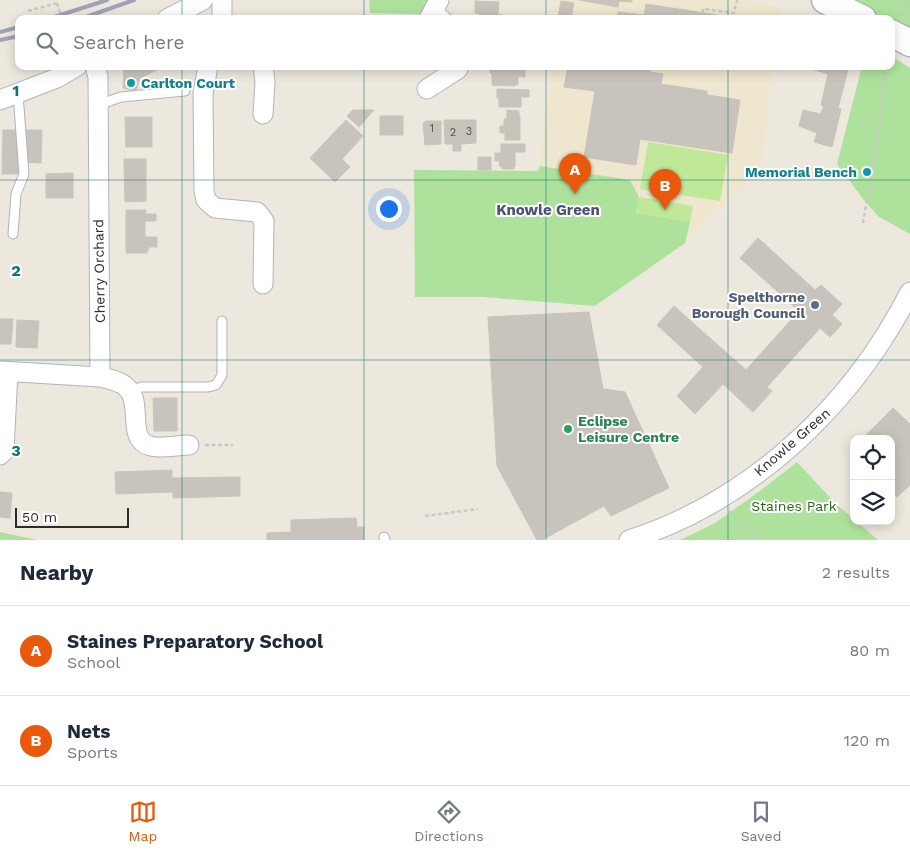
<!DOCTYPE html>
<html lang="en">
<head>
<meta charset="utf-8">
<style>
  body { margin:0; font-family:"Work Sans",sans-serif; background:#f6f6f7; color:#1f2937 }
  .controls { position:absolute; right:15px; bottom:15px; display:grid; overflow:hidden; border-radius:10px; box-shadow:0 2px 12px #0003 }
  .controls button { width:45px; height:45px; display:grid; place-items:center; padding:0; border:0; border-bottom:1px solid #e0e1e3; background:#fff; color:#1f2937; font:25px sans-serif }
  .scale { position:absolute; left:15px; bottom:12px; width:114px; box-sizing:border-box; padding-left:5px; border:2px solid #2b2b2b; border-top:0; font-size:14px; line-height:18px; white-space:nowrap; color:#2b2b2b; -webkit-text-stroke:4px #fff; paint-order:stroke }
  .you { position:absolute; left:388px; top:208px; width:18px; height:18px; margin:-12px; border:4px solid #fff; border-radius:50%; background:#1a73e8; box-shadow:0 0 0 8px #1a73e833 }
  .badge { display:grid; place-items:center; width:32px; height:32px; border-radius:50%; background:#ea580c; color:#fff; font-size:16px; font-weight:700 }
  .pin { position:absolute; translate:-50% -41px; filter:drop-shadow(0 1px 2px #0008) }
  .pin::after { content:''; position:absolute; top:26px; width:18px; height:15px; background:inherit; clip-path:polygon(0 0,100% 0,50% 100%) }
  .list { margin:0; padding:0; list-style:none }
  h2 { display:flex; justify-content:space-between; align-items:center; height:65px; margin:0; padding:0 20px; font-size:21px }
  h2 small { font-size:16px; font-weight:400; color:#747a83 }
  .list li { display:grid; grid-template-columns:32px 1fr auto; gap:15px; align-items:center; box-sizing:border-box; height:90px; padding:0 20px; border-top:1px solid #e0e1e3 }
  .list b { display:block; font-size:19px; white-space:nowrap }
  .list p { margin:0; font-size:16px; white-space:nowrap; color:#747a83 }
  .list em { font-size:16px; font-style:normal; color:#747a83 }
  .icon { flex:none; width:28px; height:28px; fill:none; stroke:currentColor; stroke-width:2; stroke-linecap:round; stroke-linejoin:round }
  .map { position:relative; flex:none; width:910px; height:540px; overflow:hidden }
  .search { position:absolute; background:#fff; box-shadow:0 2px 12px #0003; left:15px; right:15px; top:15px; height:55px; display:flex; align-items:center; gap:12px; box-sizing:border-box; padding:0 18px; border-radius:10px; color:#747a83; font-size:19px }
  .sheet { height:245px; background:#fff }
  nav { display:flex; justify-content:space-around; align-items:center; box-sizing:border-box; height:70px; border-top:1px solid #e0e1e3; background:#fff; font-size:14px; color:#747a83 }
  nav a { display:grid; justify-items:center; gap:2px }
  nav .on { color:#ea580c }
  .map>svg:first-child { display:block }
  .education { fill:#eee6ce }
  .green { fill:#aee29c }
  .pitch { fill:#bfe998 }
  .building { fill:#c8c4bd; stroke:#c8c4b8 }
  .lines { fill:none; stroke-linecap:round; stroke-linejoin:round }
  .lane-casing { stroke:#b1b3bf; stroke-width:11 }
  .street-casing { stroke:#b1b3bf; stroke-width:21 }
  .secondary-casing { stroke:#b1b3bf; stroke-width:29 }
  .path { stroke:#c8c8c8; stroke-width:2.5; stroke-dasharray:4 2.5; stroke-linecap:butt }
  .lane { stroke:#fff; stroke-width:9 }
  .street { stroke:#fff; stroke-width:19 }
  .secondary { stroke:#fff; stroke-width:26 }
  .rail { stroke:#a1a2b5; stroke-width:4 }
  .path-bridge { stroke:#c8c8c8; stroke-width:2.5; stroke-dasharray:4 2.5; stroke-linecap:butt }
  .grid { fill:none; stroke:#0f766e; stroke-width:1; stroke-opacity:0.55 }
  .culture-dot { fill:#0f9aa8; stroke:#fff; stroke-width:2 }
  .service-dot { fill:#5c6f8a; stroke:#fff; stroke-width:2 }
  .leisure-dot { fill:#2e9e5b; stroke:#fff; stroke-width:2 }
  .labels { text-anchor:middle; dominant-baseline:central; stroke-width:4; stroke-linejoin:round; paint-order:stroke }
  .number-label { font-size:11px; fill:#525150 }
  .culture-label { font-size:14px; font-weight:bold; fill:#0d838f; stroke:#fff; text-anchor:start }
  .street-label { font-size:14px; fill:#2b2b2b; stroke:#fff }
  .service-label { font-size:14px; font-weight:bold; fill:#4e5e75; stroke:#fff; text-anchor:end }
  .leisure-label { font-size:14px; font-weight:bold; fill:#27864d; stroke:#fff; text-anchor:start }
  .park-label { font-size:14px; fill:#25681c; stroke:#fff }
  .neighbourhood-label { font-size:15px; font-weight:bold; fill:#4c517b; stroke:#fff }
  .grid-label { font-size:16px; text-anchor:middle; font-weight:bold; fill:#0f766e; stroke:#fff; stroke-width:4; stroke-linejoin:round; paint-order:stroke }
</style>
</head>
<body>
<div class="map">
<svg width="910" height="540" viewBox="0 0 910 540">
  <rect width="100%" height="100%" fill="#ede8de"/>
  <path class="education" d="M559,0H752L780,8L779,19H557Z
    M551,66H773L761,169L685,243L595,306L483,297H415L414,170L539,171Z"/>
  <path class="green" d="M369,0H430L420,14L370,13Z
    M855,0H910V28L891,20V19H887L853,4Z
    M891,56L910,68V234L879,217L863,199L837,164L862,66H891Z
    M540,166L630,180L639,197L636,213L690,222L685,243L595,306L483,297H415L414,170L538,171Z
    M797,462L838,506L854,519V521H856L878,540H680L715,523L761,490Z
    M0,532L38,540H0Z"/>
  <path class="pitch" d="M648,142L728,155L720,201L640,189Z
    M639,197L693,206L690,222L636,213Z"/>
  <path class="building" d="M579,0H632V2L619,1L618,7Z
    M475,1L499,2L498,14L475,13Z
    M561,1L574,3L571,19H558Z
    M646,4L717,15V19H617L618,12L644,15Z
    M479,13L503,15V19H479Z
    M128,66H165L140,78L136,91L123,88L124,68Z
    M568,66H651L650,72L663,74L661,84L707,91V95L740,100L732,153L640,139L636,165L584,157L595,91L564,87Z
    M812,66H849L838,108L841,109L832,147L814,142L817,133L799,126L803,110L820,114L824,107L821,105L828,74L811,69Z
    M490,67L525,68V77L515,76L518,77V85L515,84V86L492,85V73H490Z
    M497,89L529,90V97H521V107H499V98H497Z
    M353,110H374L359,127L347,116Z
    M507,110L519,111V116H520V140H505V133H500V126H504V119H507Z
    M380,116H403V135H380Z
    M125,117H152V147H126Z
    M346,120L363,136L342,159L350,167L335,182L310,158Z
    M444,120H461V151H453V144H445Z
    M461,120H476V143L461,144Z
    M425,121H441V144L425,145L423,123H425Z
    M3,130H42L41,163L24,162V174H2Z
    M501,144H525V152H515V167L514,166V169H502V166H499L500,161H495V153H501Z
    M478,157H491V170H478Z
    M124,159H146V201L125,202Z
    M73,173V198H46V174Z
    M126,210H146L145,214H156V221H145V237H157V247H149L147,253H126Z
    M758,238L815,290L821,285L842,304L832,315L842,324L830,337L820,328L767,387L772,391L753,412L723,384L695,414L677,396L703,367L657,325L674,306L746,370L799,311L740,258Z
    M589,312L603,389L625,392L669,488L611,516L604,506L542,540H537L497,466L488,317Z
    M0,319H13L11,344H0Z
    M17,320L39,321L37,348L16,347Z
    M153,398H177V431H154Z
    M893,408L910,424V485L897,497L891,491V439H862Z
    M172,470V478L240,477V496L173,498V492L116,494L115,472Z
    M0,492L12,493L10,518L0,517Z
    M356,518L357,527H364V540H267V533L291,532V520Z"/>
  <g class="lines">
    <defs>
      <path id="lane" d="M435,7L448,19
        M98,105L121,97L185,91
        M13,234L16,194L24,174L18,94
        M130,390L142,387H208L216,385L222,375V321
        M384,537L385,540"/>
      <path id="street" d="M222,0V19
        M167,19L203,0
        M429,19L439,0
        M208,66L203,93L204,191L206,200L215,208L257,212L264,221L263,284
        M427,89L458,69
        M0,100L57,78L77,66
        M263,114L265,82L263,66
        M0,371L100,377L98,77L95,66
        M100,377C109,379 122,381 128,389C143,404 126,439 150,446C160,449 179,445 189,445
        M0,455L4,451L8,372
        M629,540C751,501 852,406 910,292"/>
      <path id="secondary" d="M825,0L863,19
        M891,33L910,43"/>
    </defs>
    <use href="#lane" class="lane-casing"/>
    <use href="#street" class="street-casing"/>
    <use href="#secondary" class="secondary-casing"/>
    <path class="path" d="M28,11L57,3
      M703,13V9L734,13L737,0
      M900,16L909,0
      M863,223L878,138L885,66
      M205,445H233
      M729,511L758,540
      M425,516L478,509"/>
    <use href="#lane" class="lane"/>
    <use href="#street" class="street"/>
    <use href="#secondary" class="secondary"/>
    <path class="rail" d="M48,19L107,0
      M80,19L134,0
      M0,32L19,27
      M0,40L19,36"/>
    <path class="path-bridge" d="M57,3L62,19"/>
  </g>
  <path class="grid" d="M182,0V19M364,0V19M546,0V19M728,0V19M182,66V540M364,66V540M546,66V540M728,66V540M0,180H910M0,360H910"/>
  <g class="culture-dot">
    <circle cx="131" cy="83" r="5"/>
    <circle cx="867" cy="172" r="5"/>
  </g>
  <circle class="service-dot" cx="815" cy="305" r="5"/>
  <circle class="leisure-dot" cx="568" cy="429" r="5"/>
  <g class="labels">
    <g class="number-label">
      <text x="432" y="128">1</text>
      <text x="469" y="131">3</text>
      <text x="453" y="132">2</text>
    </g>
    <g class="culture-label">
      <text x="141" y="83">Carlton Court</text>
      <text x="857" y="172" text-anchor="end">Memorial Bench</text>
    </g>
    <g class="street-label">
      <text transform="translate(99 271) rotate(-91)">Cherry Orchard</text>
      <text transform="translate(792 442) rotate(-41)">Knowle Green</text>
    </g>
    <g class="service-label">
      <text x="805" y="297">Spelthorne<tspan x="805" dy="16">Borough Council</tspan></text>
    </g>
    <g class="leisure-label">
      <text x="578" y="421">Eclipse<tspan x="578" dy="16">Leisure Centre</tspan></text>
    </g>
    <g class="park-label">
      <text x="794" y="506">Staines Park</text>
    </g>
    <g class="neighbourhood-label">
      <text x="548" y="210">Knowle Green</text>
    </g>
  </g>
  <g class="grid-label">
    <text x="16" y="96">1</text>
    <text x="16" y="276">2</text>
    <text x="16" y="456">3</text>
  </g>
</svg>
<div class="controls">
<button><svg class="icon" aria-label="locate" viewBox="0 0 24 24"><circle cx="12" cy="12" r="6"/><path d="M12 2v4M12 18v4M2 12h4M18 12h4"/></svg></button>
<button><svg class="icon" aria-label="layers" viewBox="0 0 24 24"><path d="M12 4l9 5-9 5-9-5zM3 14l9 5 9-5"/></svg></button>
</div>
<div class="scale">50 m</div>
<div class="you"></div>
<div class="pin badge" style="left:575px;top:194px">A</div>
<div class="pin badge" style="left:665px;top:210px">B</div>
<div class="search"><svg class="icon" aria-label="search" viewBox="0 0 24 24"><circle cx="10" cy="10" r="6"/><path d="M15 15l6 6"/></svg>Search here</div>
</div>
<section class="sheet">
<h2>Nearby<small>2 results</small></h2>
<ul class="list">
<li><span class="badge">A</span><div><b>Staines Preparatory School</b><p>School</p></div><em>80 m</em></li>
<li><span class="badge">B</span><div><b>Nets</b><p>Sports</p></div><em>120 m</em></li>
</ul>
</section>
<nav>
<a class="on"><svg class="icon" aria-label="map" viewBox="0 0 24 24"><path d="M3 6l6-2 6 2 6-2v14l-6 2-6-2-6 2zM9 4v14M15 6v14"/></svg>Map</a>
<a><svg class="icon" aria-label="directions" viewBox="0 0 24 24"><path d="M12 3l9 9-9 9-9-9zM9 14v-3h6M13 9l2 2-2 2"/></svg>Directions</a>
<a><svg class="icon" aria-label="saved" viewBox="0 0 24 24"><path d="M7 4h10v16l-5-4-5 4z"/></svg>Saved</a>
</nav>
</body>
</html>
